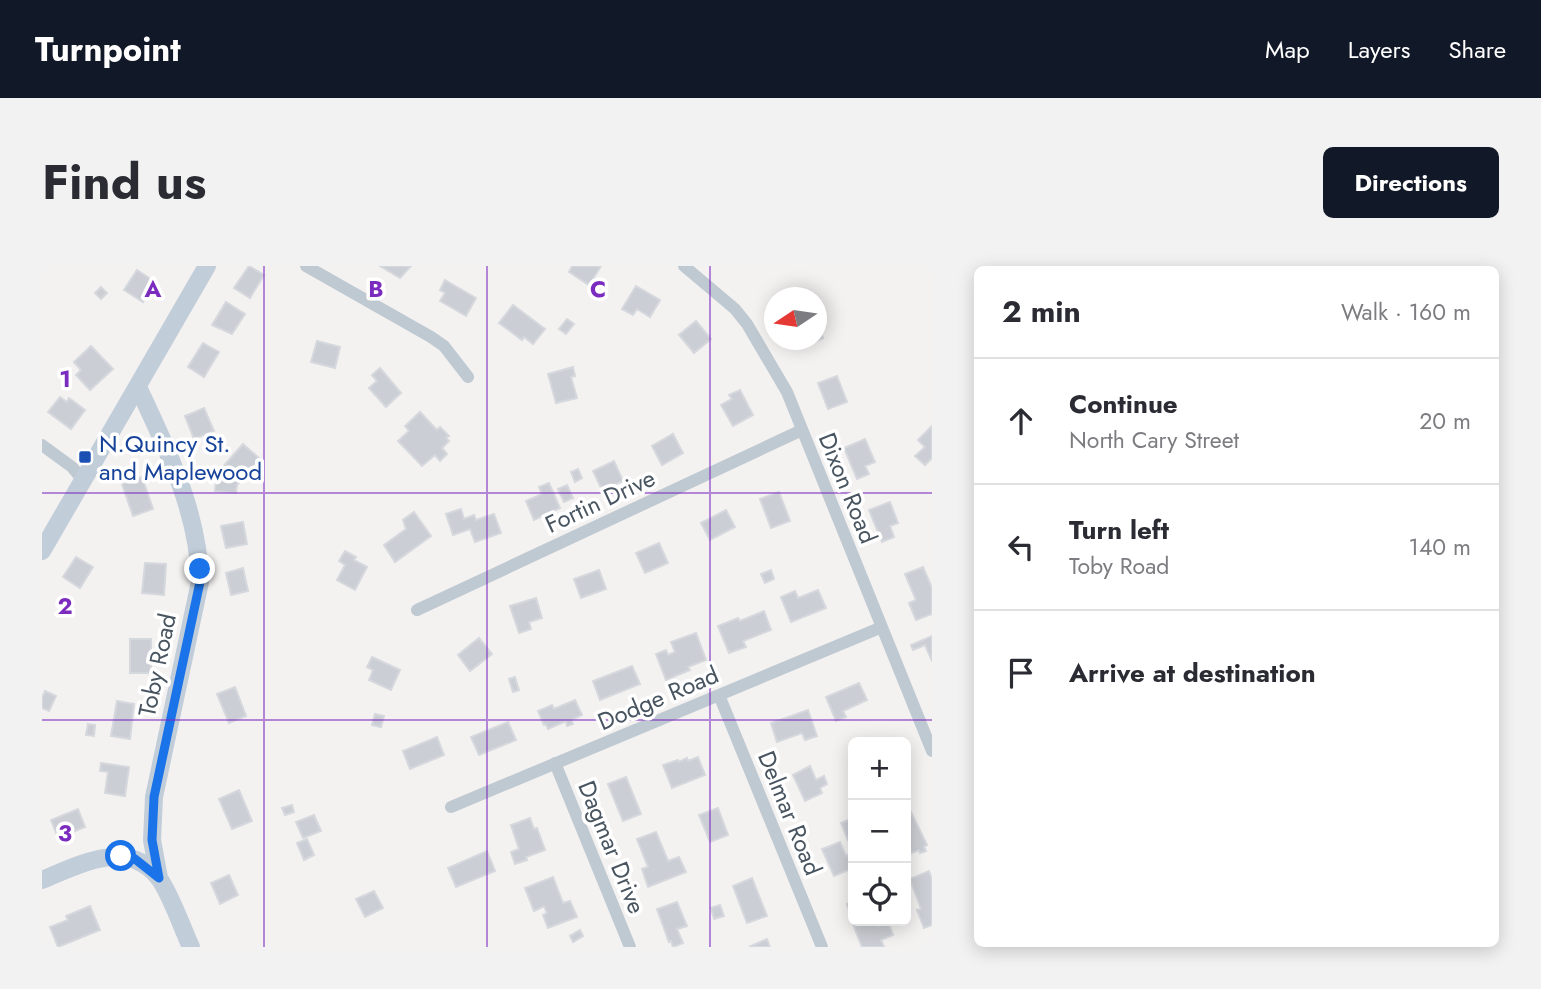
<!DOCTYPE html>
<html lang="en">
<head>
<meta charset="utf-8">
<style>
  body { margin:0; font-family:Jost,sans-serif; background:#f2f2f3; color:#2b2b33 }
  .controls { position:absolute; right:21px; bottom:21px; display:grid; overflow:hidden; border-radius:10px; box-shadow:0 4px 18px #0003 }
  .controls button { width:63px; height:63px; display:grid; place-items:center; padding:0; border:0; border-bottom:2px solid #e1e1e2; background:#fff; color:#2b2b33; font:35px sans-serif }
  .compass { position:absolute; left:722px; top:21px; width:63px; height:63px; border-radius:50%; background:#fff; box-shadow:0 4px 18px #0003; rotate:257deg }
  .stop { position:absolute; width:21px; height:21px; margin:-16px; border:5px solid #1a73e8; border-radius:50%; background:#fff }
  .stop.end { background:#1a73e8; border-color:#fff; box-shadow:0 2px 7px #0008 }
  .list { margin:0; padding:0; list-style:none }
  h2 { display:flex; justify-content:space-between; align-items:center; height:91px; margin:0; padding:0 28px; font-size:30px }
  h2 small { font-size:23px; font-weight:400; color:#7c7c81 }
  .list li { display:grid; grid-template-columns:46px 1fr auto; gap:21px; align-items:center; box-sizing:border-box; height:126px; padding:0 28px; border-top:2px solid #e1e1e2 }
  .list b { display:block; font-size:26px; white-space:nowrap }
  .list p { margin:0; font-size:23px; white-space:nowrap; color:#7c7c81 }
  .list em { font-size:23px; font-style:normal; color:#7c7c81 }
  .icon { flex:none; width:38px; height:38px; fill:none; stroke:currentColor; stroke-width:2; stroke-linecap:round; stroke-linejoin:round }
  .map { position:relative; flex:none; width:890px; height:681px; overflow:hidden; border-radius:10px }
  header { display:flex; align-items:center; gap:42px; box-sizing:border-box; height:98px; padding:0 35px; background:#111827; color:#fff }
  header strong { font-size:33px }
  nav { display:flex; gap:38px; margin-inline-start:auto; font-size:24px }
  .intro { display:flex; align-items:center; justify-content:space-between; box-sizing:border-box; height:168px; padding:0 42px }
  h1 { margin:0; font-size:49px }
  .button { padding:18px 32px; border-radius:10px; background:#111827; color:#fff; font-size:24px; font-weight:700 }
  main { display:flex; gap:42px; padding:0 42px }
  aside { flex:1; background:#fff; border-radius:10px; box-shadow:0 4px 18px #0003 }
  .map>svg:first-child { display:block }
  .building { fill:#cbced4; stroke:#d5d8dd; stroke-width:2 }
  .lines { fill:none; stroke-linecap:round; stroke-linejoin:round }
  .minor { stroke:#bfc9d1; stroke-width:12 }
  .secondary { stroke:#c1cdd9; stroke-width:18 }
  .route { stroke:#1a73e8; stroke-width:9 }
  .grid { fill:none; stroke:#7b2cbf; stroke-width:2; stroke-opacity:0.55 }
  .transit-dot { fill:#1a4fb4; stroke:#fff; stroke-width:2.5 }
  .labels { text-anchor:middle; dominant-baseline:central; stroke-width:7; stroke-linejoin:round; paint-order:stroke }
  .transit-label { font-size:24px; fill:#164399; stroke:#fff; text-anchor:start }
  .street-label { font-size:24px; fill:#485560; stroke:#fff }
  .grid-label { font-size:23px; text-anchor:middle; font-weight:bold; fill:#7b2cbf; stroke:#fff; stroke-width:7; stroke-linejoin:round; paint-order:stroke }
</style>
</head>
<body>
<header>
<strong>Turnpoint</strong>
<nav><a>Map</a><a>Layers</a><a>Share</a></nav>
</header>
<div class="intro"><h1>Find us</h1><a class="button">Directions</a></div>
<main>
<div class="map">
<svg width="890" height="681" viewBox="0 0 890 681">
  <rect width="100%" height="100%" fill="#f4f1f1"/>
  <path class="building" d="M207,0L222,9L208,32L192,22Z
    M338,0H369L358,12Z
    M530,0H559L547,19L527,6Z
    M95,4L113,16L101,36L82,24Z
    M403,14L434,32L424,50L398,35L403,27L398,24Z
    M594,20L618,34L608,51L595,43L591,49L580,43Z
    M59,21L65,27L59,33L53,27Z
    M184,36L203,48L190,68L170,59Z
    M471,39L503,63L491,78L482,71L480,74L457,57Z
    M525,53L532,58L524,68L517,63Z
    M654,55L669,73L652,87L637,69Z
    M774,56L781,72L763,80L760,74H774Z
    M275,75L298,81L293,102L269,96Z
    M161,77L177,86L162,111L146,101Z
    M49,80L71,103L48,124L34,109L39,104L32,96Z
    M531,101L533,110L529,111L535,132L514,137L506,108Z
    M338,102L359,127L344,141L327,122L335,115L330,109Z
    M795,110L805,136L786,143L776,117Z
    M698,124L711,149L691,160L679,139L690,133L687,129Z
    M18,131L25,136L27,132L43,144L29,163L6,146Z
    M162,142L172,165L152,173L143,150Z
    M378,146L395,164L398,161L407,170L404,172L407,175L400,182L405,188L398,195L393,189L380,200L356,175L367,165L363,160Z
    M890,160V192L883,199L873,190L883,181L876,174Z
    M631,168L641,187L620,199L610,180Z
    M823,173L833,196L823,200L827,208L815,213L802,182Z
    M201,178L218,193L195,219L194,227L173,225L174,215H179L184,208L179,203Z
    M572,195L581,215L560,224L551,205Z
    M536,203L540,212L533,216L529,206Z
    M100,211L111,243L91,250L80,218Z
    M507,217L518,242L492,254L484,235L500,228L497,221Z
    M525,219L531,232L522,236L516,223Z
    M737,226L748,255L729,262L718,233Z
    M848,236L856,257L848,260L852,271L840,276L827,244Z
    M419,243L422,253L432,249L434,254L452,248L459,267L433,276L428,263L411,269L404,248Z
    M684,244L693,261L668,274L659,257Z
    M372,246L389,270L353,296L342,279L364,263L361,254Z
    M201,256L205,278L184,282L179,260Z
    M617,277L626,297L603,307L594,287Z
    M303,285L314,291L312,294L325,301L313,324L295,314L303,299L297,295Z
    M34,291L51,301L38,322L21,311Z
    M103,297L124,298L122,329L100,327Z
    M881,301L890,322V348L874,354L867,337L874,334L863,308Z
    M201,302L206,325L189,329L184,307Z
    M557,304L564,323L539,332L532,313Z
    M729,304L732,313L723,317L719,308Z
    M776,324L784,342L749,356L739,331L753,325L756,332Z
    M494,332L500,352L487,356L489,363L477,367L468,340Z
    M722,345L729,364L701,375L704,381L687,387L676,360L696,352L698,355Z
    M654,367L664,394L646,401L648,404L624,414L614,388L624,384L626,389L633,386L629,376Z
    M890,370V395L883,379L871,384L869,379Z
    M437,372L450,388L428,405L416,389Z
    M88,373H109V407H88Z
    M330,391L358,404L349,424L327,414L331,404L325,401Z
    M590,400L598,418L558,434L551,415Z
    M473,411L477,424L471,426L467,413Z
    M817,417L825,434L801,445L804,451L794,455L784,431Z
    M193,421L204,450L187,457L175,428Z
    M3,425L14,430L7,445L0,442V432Z
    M533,434L540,449L529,454L531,458L525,460L524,455L506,463L504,458L502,459L496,445L510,439L512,443Z
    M75,435L92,438L88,473L69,470Z
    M766,444L775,470L763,474L760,467L735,476L729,457Z
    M333,448L342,450L339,461L330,459Z
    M466,456L474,474L437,489L429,471Z
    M46,458L53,459L52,470L44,469Z
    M395,471L402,489L368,503L361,485Z
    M656,491L663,509L630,522L621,499L636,494L637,496L645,492L646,495Z
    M59,497L87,501L83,530L63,527L66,506L58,505Z
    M768,500L774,514L782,510L785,518L778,522L780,527L763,535L751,509Z
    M584,511L599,548L581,555L566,518Z
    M197,524L210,555L190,563L177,533Z
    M250,539L252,546L243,549L240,542Z
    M866,540L885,579L882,581L884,585L878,587L877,584L864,589V541Z
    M676,542L686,569L668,576L657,549Z
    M36,543L43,561L16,572L9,554Z
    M272,549L279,565L261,572L254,556Z
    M488,552L492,563L495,562L503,584L484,591L485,594L473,598L469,586L477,583L469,559Z
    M811,552V571L806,574L799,557Z
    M614,566L626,595L637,591L644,606L606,621L600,603L606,601L595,573Z
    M265,573L272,589L262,594L255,577Z
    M798,576L804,590L810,587L811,602L792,610L780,583Z
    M445,585L453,605L414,621L406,602Z
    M887,605L890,613V659L882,662L875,644L879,643L868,613Z
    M187,609L196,629L178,638L169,617Z
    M511,611L521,637L528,635L535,651L506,662L501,649L505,647L502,640L492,645L483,622Z
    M710,612L725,650L705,657L691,620Z
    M332,625L341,642L323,651L314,633Z
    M635,636L645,660L635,663L641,677L631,681L629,675L627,676L615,643Z
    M811,636V653L805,638Z
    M678,639L682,650L672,653L669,642Z
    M48,640L58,664L16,681L8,661L26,654L24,650Z
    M812,655H834L836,660L846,656L851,669L839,674L842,681H820L811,658L813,657Z
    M538,664L541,670L531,676L528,670Z
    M725,673L728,681H707Z"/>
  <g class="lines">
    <path class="minor" d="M264,0L389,71L402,80L426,111
      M642,0L693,43L705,58L745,126L890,485
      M0,179L30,201L41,214
      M375,344L760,164
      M677,429L780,681
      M513,497L588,681
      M409,541L840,361"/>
    <path class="secondary" d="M96,121C125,183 157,247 158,316L112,531L110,574L117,612
      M0,285L165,0
      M0,614C36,599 86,572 116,611C127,624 141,664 149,681"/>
  </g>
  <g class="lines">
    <path class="route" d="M79,590L93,593L117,612L110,574L112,531L158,316V303"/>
  </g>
  <path class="grid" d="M222,0V681M445,0V681M668,0V681M0,227H890M0,454H890"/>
  <rect class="transit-dot" x="36" y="184" width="14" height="14" rx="3.5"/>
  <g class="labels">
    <g class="transit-label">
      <text x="57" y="177">N.Quincy St.<tspan x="57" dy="28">and Maplewood</tspan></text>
    </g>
    <g class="street-label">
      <text transform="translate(806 222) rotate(68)">Dixon Road</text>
      <text transform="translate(558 235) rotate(-25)">Fortin Drive</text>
      <text transform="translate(115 399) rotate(-78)">Toby Road</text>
      <text transform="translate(616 432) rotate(-23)">Dodge Road</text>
      <text transform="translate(748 547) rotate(68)">Delmar Road</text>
      <text transform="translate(570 581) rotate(68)">Dagmar Drive</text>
    </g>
  </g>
  <g class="grid-label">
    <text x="111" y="31">A</text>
    <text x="334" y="31">B</text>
    <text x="556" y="31">C</text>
    <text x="23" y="121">1</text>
    <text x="23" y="348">2</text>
    <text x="23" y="575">3</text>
  </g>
</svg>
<div class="controls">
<button>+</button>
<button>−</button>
<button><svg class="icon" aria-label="locate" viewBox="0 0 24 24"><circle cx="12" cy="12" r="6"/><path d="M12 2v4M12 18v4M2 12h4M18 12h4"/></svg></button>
</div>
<svg class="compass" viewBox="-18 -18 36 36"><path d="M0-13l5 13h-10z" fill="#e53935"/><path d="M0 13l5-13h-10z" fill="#7c7c81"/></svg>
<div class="stop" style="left:79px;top:590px"></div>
<div class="stop end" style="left:158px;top:303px"></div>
</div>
<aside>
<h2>2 min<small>Walk · 160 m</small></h2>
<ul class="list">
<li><svg class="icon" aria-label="ahead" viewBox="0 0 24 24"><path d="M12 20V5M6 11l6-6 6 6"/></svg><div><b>Continue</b><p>North Cary Street</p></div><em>20 m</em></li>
<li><svg class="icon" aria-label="left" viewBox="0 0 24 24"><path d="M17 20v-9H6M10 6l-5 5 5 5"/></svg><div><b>Turn left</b><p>Toby Road</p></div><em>140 m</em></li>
<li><svg class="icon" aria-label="arrive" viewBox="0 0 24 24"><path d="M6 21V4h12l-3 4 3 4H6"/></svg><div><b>Arrive at destination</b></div></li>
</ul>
</aside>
</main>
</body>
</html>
